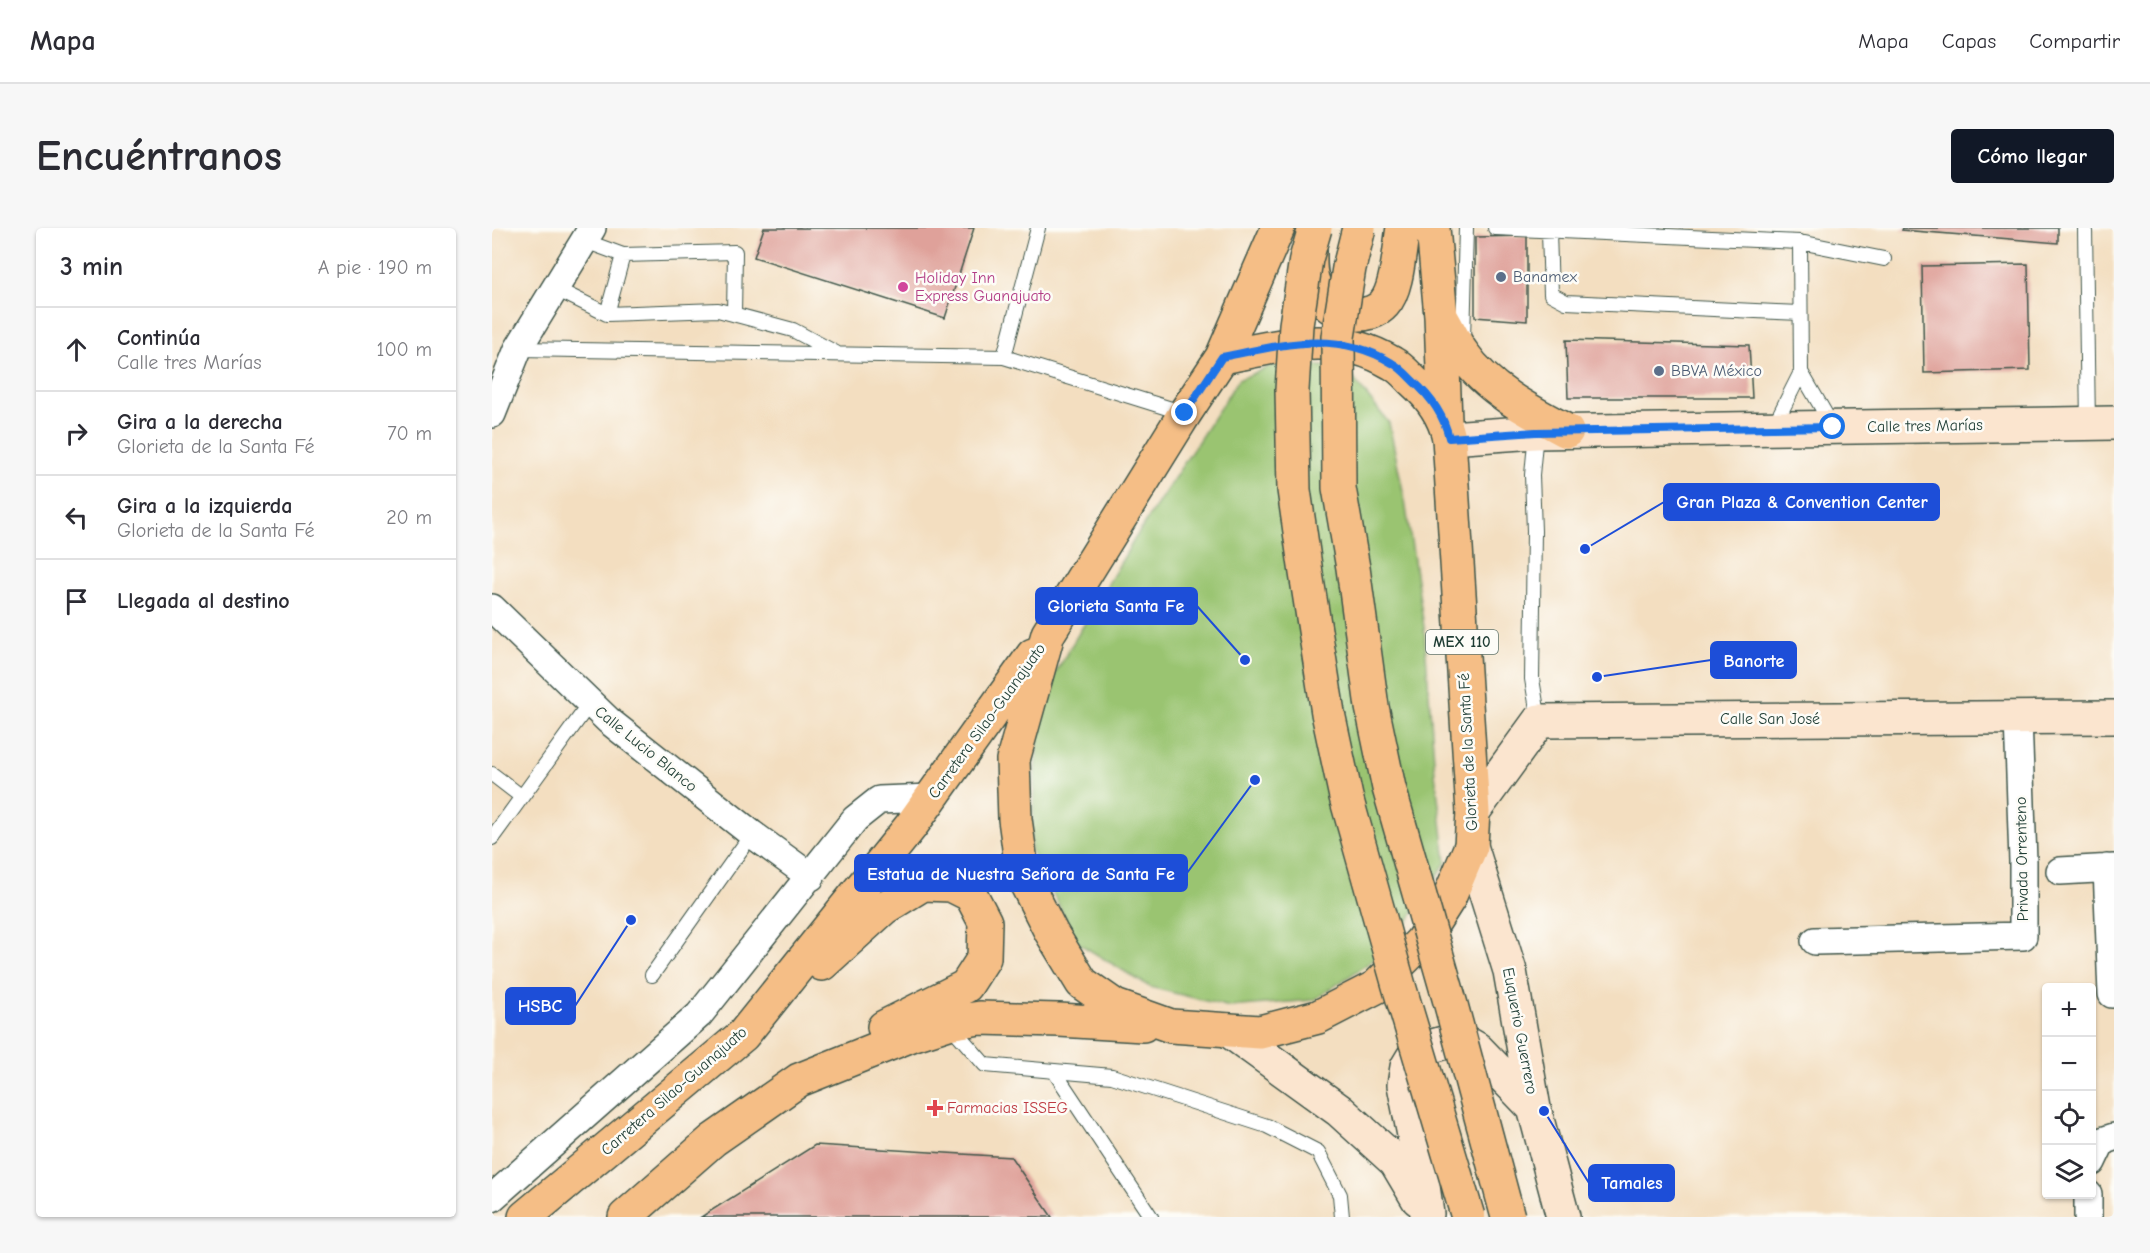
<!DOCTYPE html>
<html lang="es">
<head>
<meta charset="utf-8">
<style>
  body { margin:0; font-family:"Comic Neue",sans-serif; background:#f7f7f7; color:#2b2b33 }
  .controls { position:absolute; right:18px; bottom:18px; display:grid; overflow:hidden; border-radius:6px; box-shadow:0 2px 4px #0004 }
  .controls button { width:54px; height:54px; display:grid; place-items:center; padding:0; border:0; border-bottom:2px solid #e1e1e2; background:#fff; color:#2b2b33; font:30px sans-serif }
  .stop { position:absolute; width:18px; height:18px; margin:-14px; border:4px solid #1a73e8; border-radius:50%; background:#fff }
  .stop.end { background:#1a73e8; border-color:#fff; box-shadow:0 2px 6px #0008 }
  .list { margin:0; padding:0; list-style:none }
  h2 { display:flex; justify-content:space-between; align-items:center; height:78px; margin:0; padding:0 24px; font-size:26px }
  h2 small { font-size:20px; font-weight:400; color:#7c7c81 }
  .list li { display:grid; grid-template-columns:39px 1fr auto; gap:18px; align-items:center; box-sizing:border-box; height:84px; padding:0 24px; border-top:2px solid #e1e1e2 }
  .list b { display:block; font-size:22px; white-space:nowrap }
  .list p { margin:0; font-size:20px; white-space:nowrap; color:#7c7c81 }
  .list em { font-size:20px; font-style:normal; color:#7c7c81 }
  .icon { flex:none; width:33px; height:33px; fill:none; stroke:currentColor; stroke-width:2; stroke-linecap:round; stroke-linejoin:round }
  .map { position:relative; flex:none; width:1622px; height:989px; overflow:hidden; border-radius:6px }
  header { display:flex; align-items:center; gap:36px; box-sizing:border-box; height:84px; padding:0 30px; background:#fff; border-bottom:2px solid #e1e1e2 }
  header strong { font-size:28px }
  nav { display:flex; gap:33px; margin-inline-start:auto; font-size:21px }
  .intro { display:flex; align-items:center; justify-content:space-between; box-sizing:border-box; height:144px; padding:0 36px }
  h1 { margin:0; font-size:42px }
  .button { padding:15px 27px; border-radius:6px; background:#111827; color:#fff; font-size:21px; font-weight:700 }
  main { display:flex; gap:36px; padding:0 36px }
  aside { flex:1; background:#fff; border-radius:6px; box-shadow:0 2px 4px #0004 }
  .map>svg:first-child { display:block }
  .green { fill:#9ac471; stroke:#5c8052; stroke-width:1.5 }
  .building { fill:#dfa19a }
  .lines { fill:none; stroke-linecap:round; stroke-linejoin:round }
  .lane-casing { stroke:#3f5549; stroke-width:16 }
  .street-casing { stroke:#3f5549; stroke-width:30 }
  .secondary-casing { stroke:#3f5549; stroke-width:36 }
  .primary-casing { stroke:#3f5549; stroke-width:36 }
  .lane { stroke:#fff; stroke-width:14 }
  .street { stroke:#fff; stroke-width:27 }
  .secondary { stroke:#fbe5cf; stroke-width:33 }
  .primary { stroke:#f5be86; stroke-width:33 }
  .primary-bridge-casing { stroke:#3f5549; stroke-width:36; stroke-linecap:butt }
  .primary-bridge { stroke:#f5be86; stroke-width:33 }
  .route { stroke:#1a73e8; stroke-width:8 }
  .service-dot { fill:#5c6f8a; stroke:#fdfcf7; stroke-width:2 }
  .hotel-dot { fill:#d1479c; stroke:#fdfcf7; stroke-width:2 }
  .health-dot { fill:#e0444e; stroke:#fdfcf7; stroke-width:2 }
  .labels { text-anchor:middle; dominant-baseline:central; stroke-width:5; stroke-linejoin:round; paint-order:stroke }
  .shield { fill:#fdfcf7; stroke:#62766e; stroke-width:1.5 }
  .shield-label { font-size:15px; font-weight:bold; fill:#1f3d34 }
  .service-label { font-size:16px; fill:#4e5e75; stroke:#fdfcf7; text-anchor:start }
  .hotel-label { font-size:16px; fill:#b23c85; stroke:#fdfcf7; text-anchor:start }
  .street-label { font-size:16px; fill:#1f3d34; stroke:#fdfcf7 }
  .health-label { font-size:16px; fill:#be3a42; stroke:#fdfcf7; text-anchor:start }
  .leader { fill:none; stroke:#1d4ed8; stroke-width:2 }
  .callout-dot { fill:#1d4ed8; stroke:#fdfcf7; stroke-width:2 }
  .callout { fill:#1d4ed8; stroke:#1d4ed8; stroke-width:2 }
  .callout-label { font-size:18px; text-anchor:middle; font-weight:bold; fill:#fff }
</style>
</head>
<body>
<header>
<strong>Mapa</strong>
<nav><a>Mapa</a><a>Capas</a><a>Compartir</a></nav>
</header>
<div class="intro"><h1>Encuéntranos</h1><a class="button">Cómo llegar</a></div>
<main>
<aside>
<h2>3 min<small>A pie · 190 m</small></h2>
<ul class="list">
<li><svg class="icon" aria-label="ahead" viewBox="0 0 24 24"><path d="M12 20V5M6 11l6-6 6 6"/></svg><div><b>Continúa</b><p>Calle tres Marías</p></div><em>100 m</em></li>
<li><svg class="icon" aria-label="right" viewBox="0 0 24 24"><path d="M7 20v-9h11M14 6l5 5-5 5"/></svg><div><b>Gira a la derecha</b><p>Glorieta de la Santa Fé</p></div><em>70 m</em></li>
<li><svg class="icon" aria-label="left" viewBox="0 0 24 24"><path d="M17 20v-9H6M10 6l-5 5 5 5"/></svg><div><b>Gira a la izquierda</b><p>Glorieta de la Santa Fé</p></div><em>20 m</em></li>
<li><svg class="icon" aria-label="arrive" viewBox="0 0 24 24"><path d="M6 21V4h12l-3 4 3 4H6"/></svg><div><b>Llegada al destino</b></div></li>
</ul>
</aside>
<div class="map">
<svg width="1622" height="989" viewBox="0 0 1622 989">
  <rect width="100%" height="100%" fill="#fdfcf7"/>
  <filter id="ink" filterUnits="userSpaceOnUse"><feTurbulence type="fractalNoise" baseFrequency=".0167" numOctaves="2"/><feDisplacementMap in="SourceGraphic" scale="12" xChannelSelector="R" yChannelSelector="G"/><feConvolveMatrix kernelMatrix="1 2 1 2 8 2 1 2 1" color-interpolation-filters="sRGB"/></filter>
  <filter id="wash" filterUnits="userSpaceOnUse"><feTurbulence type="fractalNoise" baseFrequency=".008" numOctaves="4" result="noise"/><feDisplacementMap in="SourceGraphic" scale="24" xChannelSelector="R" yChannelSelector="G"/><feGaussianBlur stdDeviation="1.35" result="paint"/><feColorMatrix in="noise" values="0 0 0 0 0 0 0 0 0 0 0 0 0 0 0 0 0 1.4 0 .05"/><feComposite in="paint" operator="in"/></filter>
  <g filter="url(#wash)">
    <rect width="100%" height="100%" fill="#f3dec0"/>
    <path class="green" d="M786,135L853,140L897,195L913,273L932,399L943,545L954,634L899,720L822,772L738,779L658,759L586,715L539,622L543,542L552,464L642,312L746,152Z"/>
    <g id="blocks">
      <path class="building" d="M272,0H482L453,90L262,29Z
        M1411,0H1566V15L1410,2Z
        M1035,8V93L983,89V9Z
        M1536,36L1538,142L1432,145L1430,38Z
        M1074,112L1257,117L1260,170H1076Z
        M323,917L519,929L560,989H209Z"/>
    </g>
  </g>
  <g filter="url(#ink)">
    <use href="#blocks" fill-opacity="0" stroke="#3f5549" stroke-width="1.5"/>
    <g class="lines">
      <defs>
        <path id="lane" d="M546,0L512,129L692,185
          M1003,0L1308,14L1392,31
          M1593,0L1596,196
          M1057,3L1059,66L1074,74L1308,85
          M93,13L131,27L243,24L242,86
          M64,61L115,86L226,82L301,102L344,125
          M115,86L131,27
          M971,112L974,0
          M26,121L512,129
          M1309,144L1341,199
          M1282,198L1309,144L1308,14
          M1044,204L1040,247L1042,303L1040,451L1047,493
          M0,546L30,569
          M0,610L98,475
          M160,747L260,606
          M458,797L493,837L620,848L775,898L826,924L848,967L850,989
          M562,843L659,989"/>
        <path id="street" d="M0,186L26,121L100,0
          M0,380L117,493L260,606L319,649
          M1615,640L1620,766
          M1568,643L1622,640
          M1323,713L1531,708V633L1526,489
          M1600,934L1610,913L1622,909
          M0,970L207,787L363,591L387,572L439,570
          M1596,989V966"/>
        <path id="secondary" d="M957,210L1044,204L1622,195
          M981,584L1047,493L1622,489
          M979,618L1018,743L1042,880L1071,989
          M736,802L848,883L904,934L926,971
          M935,986L928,937L912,857L915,839L921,829L937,819L958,813L973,814L985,821L1042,880"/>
        <path id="primary" d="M941,0L949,88L953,193
          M818,22C818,35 817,47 823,59C825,64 829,71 833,74C847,88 878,92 892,76C906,61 907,21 911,0
          M950,90C957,102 963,115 971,126C996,162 1037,183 1075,203
          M730,129C790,118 844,101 900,135C908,139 915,147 921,153C939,169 952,187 957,210L981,584L979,618L957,670L929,714L884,759L826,789L768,804L679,798L623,778L590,755L559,704L531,649L523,591L521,532L556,406L693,185L730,129L786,0
          M330,736L392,680L431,656L459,657L479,667L493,694L492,730L474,758L392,799
          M33,989L251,807L419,598L541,427
          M133,989L221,912L307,852L422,806L456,795L488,790L567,792L651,797"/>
      </defs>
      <use href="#lane" class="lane-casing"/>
      <use href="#street" class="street-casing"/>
      <use href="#secondary" class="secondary-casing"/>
      <use href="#primary" class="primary-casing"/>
      <use href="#lane" class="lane"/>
      <use href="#street" class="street"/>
      <use href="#secondary" class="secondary"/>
      <use href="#primary" class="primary"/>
      <defs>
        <path id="primary-bridge" d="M823,0L814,31L804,97L800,162L802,262L814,345L836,485L854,569L907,758L976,989
          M867,0L857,40L846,109L847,260L861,340L880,479L897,560L959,777L1016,989"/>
      </defs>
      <use href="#primary-bridge" class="primary-bridge-casing"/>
      <use href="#primary-bridge" class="primary-bridge"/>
    </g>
  </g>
  <g class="lines" filter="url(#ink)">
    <path class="route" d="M693,185L730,129C790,117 844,101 900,135C908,139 915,147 921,153C939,169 952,187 957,210L1044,204L1341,199"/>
  </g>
  <g class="service-dot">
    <circle cx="1009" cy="49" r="6"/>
    <circle cx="1167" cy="143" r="6"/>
  </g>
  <circle class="hotel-dot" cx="411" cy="59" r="6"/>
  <path class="health-dot" d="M440 871h6v6h6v6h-6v6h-6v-6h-6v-6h6z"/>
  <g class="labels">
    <rect class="shield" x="934" y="402" width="72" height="24" rx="4.5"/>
    <g class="shield-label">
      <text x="970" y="414">MEX 110</text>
    </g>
    <g class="service-label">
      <text x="1021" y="49">Banamex</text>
      <text x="1179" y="143">BBVA México</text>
    </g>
    <g class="hotel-label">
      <text x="423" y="50">Holiday Inn<tspan x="423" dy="18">Express Guanajuato</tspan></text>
    </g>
    <g class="street-label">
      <text transform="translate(1433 198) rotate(-1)">Calle tres Marías</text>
      <text x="1278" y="491">Calle San José</text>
      <text transform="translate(495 493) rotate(-54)">Carretera Silao-Guanajuato</text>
      <text transform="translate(154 521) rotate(39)">Calle Lucio Blanco</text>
      <text transform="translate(976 524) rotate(-93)">Glorieta de la Santa Fé</text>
      <text transform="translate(1530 631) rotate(-91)">Privada Orrenteno</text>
      <text transform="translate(1028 803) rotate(79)">Euquerio Guerrero</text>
      <text transform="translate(182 863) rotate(-41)">Carretera Silao-Guanajuato</text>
    </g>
    <g class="health-label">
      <text x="455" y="880">Farmacias ISSEG</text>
    </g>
  </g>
  <path class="leader" d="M1093 321L1172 274M753 432L705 378M1105 449L1219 432M763 552L695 645M139 692L83 778M1052 883L1097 955"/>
  <g class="callout-dot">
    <circle cx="1093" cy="321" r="6"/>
    <circle cx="753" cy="432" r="6"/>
    <circle cx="1105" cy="449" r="6"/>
    <circle cx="763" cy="552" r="6"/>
    <circle cx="139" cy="692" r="6"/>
    <circle cx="1052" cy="883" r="6"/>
  </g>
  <g class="callout">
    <rect x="1172" y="256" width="275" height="36" rx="6"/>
    <rect x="544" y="360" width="161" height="36" rx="6"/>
    <rect x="1219" y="414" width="85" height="36" rx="6"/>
    <rect x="363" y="627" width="332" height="36" rx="6"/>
    <rect x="14" y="760" width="69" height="36" rx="6"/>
    <rect x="1097" y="937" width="85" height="36" rx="6"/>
  </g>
  <g class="callout-label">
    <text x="1310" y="280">Gran Plaza &amp; Convention Center</text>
    <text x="624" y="384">Glorieta Santa Fe</text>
    <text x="1262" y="439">Banorte</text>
    <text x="529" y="652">Estatua de Nuestra Señora de Santa Fe</text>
    <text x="48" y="784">HSBC</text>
    <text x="1140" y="961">Tamales</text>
  </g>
</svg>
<div class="controls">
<button>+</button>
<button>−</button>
<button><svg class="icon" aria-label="locate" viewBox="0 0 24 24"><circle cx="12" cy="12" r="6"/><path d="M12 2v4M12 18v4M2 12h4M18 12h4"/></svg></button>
<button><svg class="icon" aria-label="layers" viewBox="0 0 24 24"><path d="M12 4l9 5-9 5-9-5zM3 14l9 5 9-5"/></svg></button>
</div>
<div class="stop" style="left:1341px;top:199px"></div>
<div class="stop end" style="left:693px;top:185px"></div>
</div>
</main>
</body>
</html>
